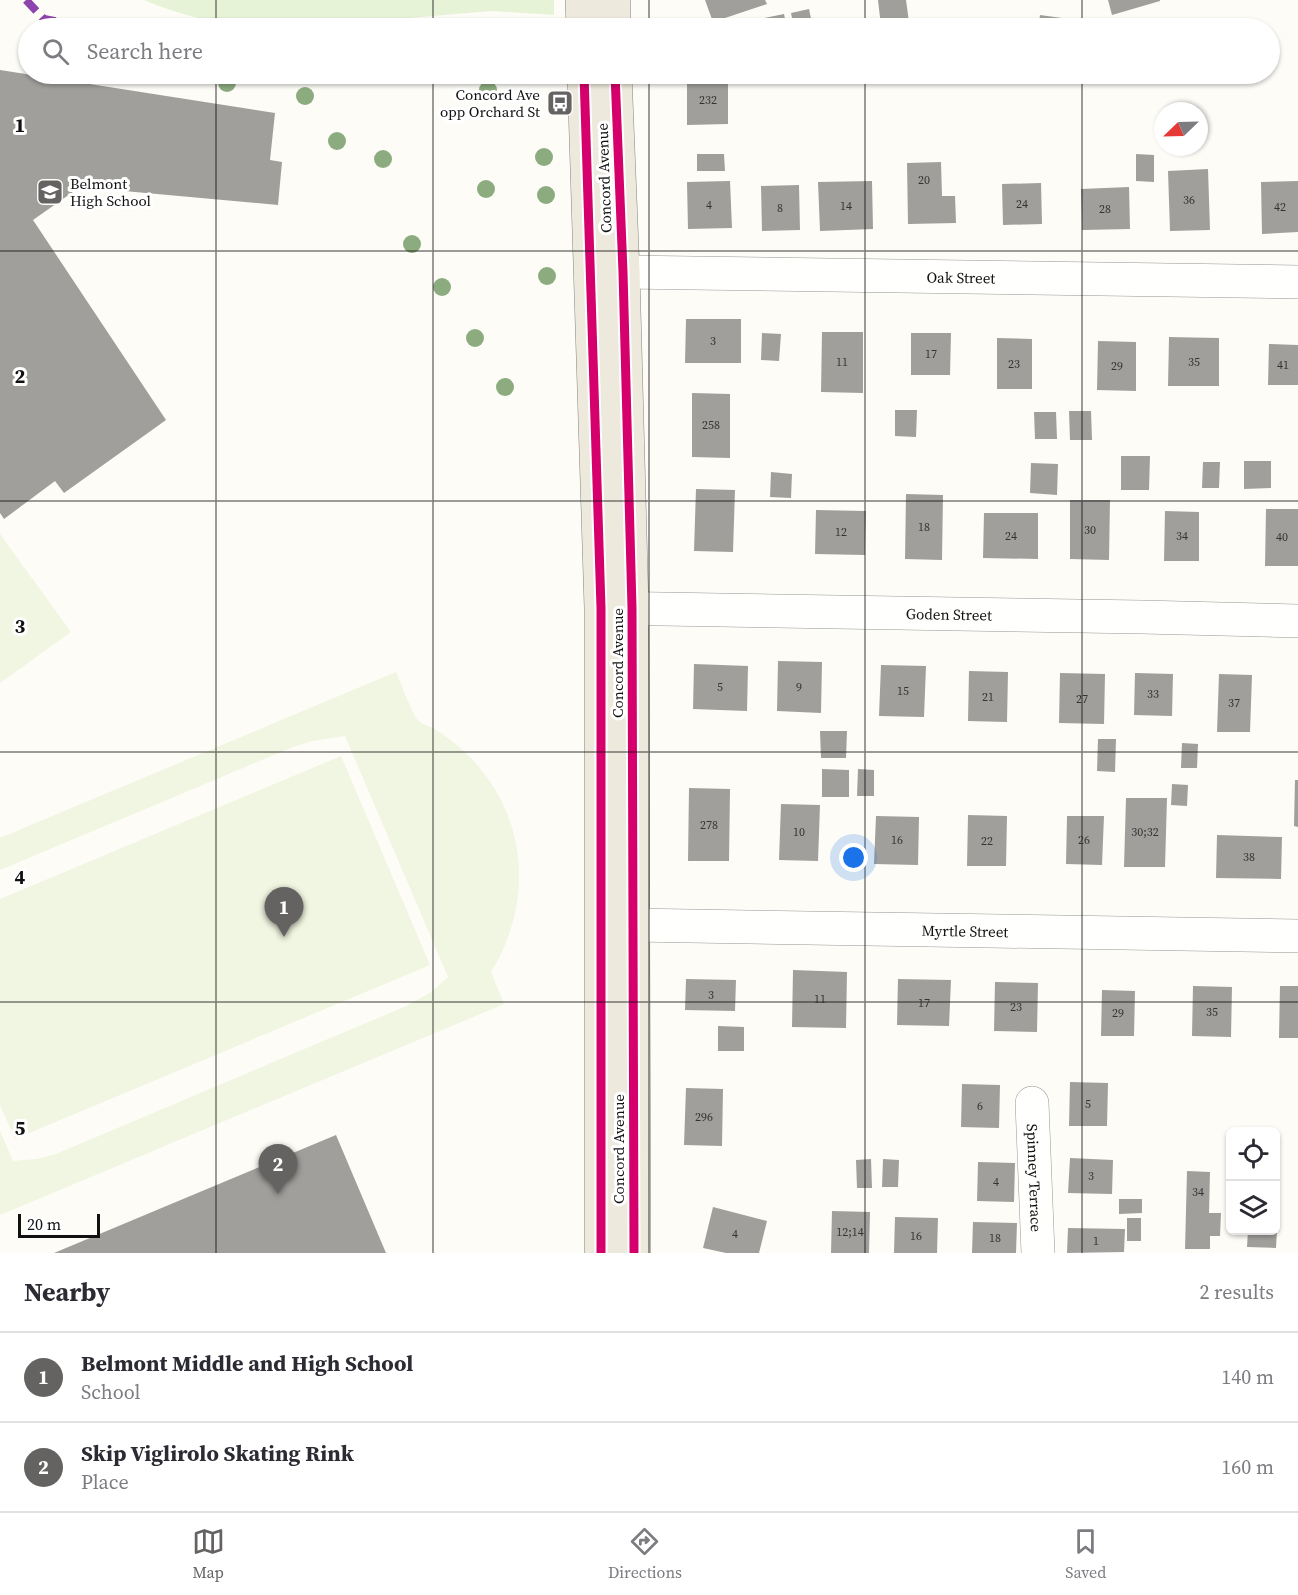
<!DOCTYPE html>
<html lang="en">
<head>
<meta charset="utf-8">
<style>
  body { margin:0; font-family:"Source Serif 4",serif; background:#f2f2f3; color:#2b2b33 }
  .controls { position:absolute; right:18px; bottom:18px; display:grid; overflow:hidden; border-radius:9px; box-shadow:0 2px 4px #0004 }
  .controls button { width:54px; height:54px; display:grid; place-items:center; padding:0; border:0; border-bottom:2px solid #e1e1e2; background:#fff; color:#2b2b33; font:30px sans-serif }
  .compass { position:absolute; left:1154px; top:102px; width:54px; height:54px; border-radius:50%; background:#fff; box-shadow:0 2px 4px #0004; rotate:247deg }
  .scale { position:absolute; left:18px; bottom:15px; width:82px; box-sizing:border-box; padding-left:6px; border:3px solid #111; border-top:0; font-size:16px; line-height:21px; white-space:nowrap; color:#111; -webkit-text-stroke:4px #fff; paint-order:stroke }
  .you { position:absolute; left:854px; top:858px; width:21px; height:21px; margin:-15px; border:4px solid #fff; border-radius:50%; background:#1a73e8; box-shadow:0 0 0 9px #1a73e833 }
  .badge { display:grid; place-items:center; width:39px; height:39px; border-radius:50%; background:#646362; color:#fff; font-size:20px; font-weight:700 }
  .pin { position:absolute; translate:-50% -50px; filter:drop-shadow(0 2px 3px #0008) }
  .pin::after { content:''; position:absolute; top:32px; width:21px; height:18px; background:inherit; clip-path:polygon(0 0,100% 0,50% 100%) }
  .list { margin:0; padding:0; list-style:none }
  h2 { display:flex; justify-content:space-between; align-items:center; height:78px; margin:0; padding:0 24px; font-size:26px }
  h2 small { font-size:20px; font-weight:400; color:#7c7c81 }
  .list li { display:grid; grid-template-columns:39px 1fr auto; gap:18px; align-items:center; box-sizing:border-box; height:90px; padding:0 24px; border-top:2px solid #e1e1e2 }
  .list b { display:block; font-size:22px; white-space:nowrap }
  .list p { margin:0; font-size:20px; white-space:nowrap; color:#7c7c81 }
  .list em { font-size:20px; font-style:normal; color:#7c7c81 }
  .icon { flex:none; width:33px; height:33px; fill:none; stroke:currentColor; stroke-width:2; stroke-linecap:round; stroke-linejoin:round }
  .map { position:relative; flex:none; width:1298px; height:1253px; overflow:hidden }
  .search { position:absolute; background:#fff; box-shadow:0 2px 4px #0004; left:18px; right:18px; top:18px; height:66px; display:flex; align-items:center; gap:15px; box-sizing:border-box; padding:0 21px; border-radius:33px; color:#7c7c81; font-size:22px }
  .sheet { height:258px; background:#fff }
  nav { display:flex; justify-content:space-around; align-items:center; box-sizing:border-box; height:84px; border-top:2px solid #e1e1e2; background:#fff; font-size:16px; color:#7c7c81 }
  nav a { display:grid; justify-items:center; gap:3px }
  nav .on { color:#646362 }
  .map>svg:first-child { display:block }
  .green { fill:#e7f3d7 }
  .pitch { fill:#f0f6e1 }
  .building { fill:#a19f9c }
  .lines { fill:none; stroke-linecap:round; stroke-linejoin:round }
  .minor-casing { stroke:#979795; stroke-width:34 }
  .major-casing { stroke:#858482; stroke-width:34 }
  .minor { stroke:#fffffe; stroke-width:33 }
  .major { stroke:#ede9dc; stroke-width:33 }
  .quiet { stroke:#8e44ad; stroke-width:8; stroke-dasharray:15 8; stroke-linecap:butt }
  .cycleway-casing { stroke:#fff; stroke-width:13 }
  .cycleway { stroke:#d6006c; stroke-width:9 }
  .tree { fill:#8cac80 }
  .grid { fill:none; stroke:#111; stroke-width:1.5; stroke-opacity:0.55 }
  .labels { text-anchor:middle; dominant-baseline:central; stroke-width:6; stroke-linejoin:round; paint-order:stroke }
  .number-label { font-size:12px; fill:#353434 }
  .poi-label { font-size:15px; fill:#111; stroke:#fff; text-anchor:end }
  .street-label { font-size:15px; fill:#111; stroke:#fff }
  .grid-label { font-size:20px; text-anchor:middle; font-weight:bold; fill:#111; stroke:#fff; stroke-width:6; stroke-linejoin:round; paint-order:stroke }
</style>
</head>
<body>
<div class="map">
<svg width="1298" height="1253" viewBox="0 0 1298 1253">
  <rect width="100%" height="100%" fill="#fdfcf7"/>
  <path class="green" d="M144,0H554V15L492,11L291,28C240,29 191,20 144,0Z"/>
  <path class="pitch" d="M0,534L71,632L0,683Z
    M396,672C400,681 413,717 419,721C422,724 427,725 431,727C445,735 459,746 471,758C528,818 534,902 491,972L504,1004L0,1215V1131L13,1161L37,1159L56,1154L404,1007L430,993L448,977L345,736L312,741L293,747L0,870V838Z
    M341,756L430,965L15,1139L0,1105V899Z"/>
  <path class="building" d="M705,0H765L767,4L713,22Z
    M878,0H906L909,22L881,26Z
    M1108,0H1160V1L1112,15Z
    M809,9L813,28H794L791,13Z
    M784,14L787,28H761L760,19Z
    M1040,15L1069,19L1067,28H1038Z
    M1109,20L1111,28H1087V25Z
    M0,70L275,113L270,160L282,162L278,205L80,187L33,220L166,420L64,493L55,481L4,519L0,513Z
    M687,74L728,75V124L687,125Z
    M697,154H724L725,171H697Z
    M1136,154L1154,155V182L1136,181Z
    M941,162L942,196H955L956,223L908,224L907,163Z
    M1208,169L1210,230L1170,231L1168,171Z
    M730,181L732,228L688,229L687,182Z
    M872,181L873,229L820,231L818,182Z
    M1298,181V232L1262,234L1261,182Z
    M1041,183L1042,224L1003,225L1002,184Z
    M799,185L800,230L762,231L761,186Z
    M1129,187L1130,229L1082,230L1081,189Z
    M686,319H741V363H685Z
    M822,332H863V393L821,392Z
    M762,333L781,334L779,361L761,360Z
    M911,333H951L950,375H911Z
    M1169,337L1219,338V386H1168Z
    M997,338L1032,339V389H997Z
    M1098,341L1136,342V391L1097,390Z
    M1269,344L1298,345V385H1268Z
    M692,393L730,394V458L692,457Z
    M895,410H917L916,437L895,436Z
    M1069,411H1091L1092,440H1070Z
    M1034,412H1056L1057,439H1035Z
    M1121,456H1150L1149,490H1121Z
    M1244,461H1271V488L1244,489Z
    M1203,462H1220L1219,488H1202Z
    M1031,463L1058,464L1057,495L1030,493Z
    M771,472L792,474L791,498L770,497Z
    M696,489L735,490L733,552L694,551Z
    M906,494L943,495L942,560L905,559Z
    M1070,500H1110L1109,560L1070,559Z
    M1266,509H1298V566H1265Z
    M816,510L866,511L865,555L815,554Z
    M1165,511L1199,512V561H1164Z
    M984,513H1038V559L983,558Z
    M778,661L822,662L821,713L777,711Z
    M694,664L748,666L747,711L693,709Z
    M881,665L926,666L924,717L879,716Z
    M969,671L1008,672L1007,722L968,721Z
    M1060,673L1105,674L1104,724L1059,723Z
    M1135,673L1173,674L1172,716L1134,715Z
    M1219,674L1252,675L1250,732H1217Z
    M820,731H847L846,758H821Z
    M1098,739H1116L1115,772L1097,771Z
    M1182,743L1198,744L1197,768H1181Z
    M822,769L849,770V797H822Z
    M858,769L874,770V796H857Z
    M1295,780H1298V827L1294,826Z
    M1172,784L1188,785L1187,806L1171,805Z
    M689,788L730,789L729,861H688Z
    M1126,798H1167L1165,867H1124Z
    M781,804L820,805L818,861L779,860Z
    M968,815L1007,816L1006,866H967Z
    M876,816L919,817L918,865L874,864Z
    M1067,816H1104L1102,865L1066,864Z
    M1217,835L1282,837L1281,879L1216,878Z
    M793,970L847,972L846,1028L792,1027Z
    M686,979L736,980L735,1011L685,1010Z
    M898,979L951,980L949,1026L897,1025Z
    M995,982L1038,983L1037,1032L994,1031Z
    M1193,986L1232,987L1231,1037L1192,1036Z
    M1280,986H1298V1038H1279Z
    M1102,990L1135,991L1134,1036H1101Z
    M718,1026L744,1027V1051H718Z
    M1070,1082L1108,1083L1107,1126H1069Z
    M962,1084L1000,1085L999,1128L961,1127Z
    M686,1088L723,1089L722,1146L684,1145Z
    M336,1135L386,1253H54Z
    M1070,1158L1113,1160L1112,1194L1068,1193Z
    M871,1159L872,1188H857L856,1160Z
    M883,1159L899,1160L898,1187H882Z
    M978,1162L1015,1163L1014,1202L977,1201Z
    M1187,1171L1210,1172L1209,1213H1221L1220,1236H1210V1249H1185Z
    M1119,1199H1142V1213L1119,1214Z
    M713,1207L767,1221L759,1253H726L703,1248Z
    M832,1211L870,1212L869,1253H831Z
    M895,1217L938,1218L937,1253H894Z
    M1127,1218H1141V1241H1127Z
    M973,1222L1017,1223L1016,1253H972Z
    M1068,1228L1125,1229L1124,1252L1067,1253Z
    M1248,1230H1277L1276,1248L1247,1247Z"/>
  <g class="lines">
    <defs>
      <g id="minor">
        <path id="s1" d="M623,272L1298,282"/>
        <path id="s2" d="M604,608L1142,617L1298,621"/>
        <path id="s3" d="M632,925L1298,936"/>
        <path id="s4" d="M1032,1103L1038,1253"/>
      </g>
      <path id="major" d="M582,0L583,28
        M614,0V28
        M584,74L601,608V1253
        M615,74L623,272L632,608L634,1253"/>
    </defs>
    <use href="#minor" class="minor-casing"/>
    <use href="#major" class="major-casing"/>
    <use href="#minor" class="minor"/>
    <use href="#major" class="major"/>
    <path class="quiet" d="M26,0L44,19L91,28
      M548,28H552"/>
    <defs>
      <path id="cycleway" d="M584,74L601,608V1253
        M615,74L623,272L632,608L634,1253"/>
    </defs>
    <use href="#cycleway" class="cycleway-casing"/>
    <use href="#cycleway" class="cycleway"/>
  </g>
  <g class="tree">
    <circle cx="227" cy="83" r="9"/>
    <circle cx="488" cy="90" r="9"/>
    <circle cx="305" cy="96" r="9"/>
    <circle cx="337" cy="141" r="9"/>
    <circle cx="544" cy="157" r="9"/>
    <circle cx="383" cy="159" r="9"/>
    <circle cx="486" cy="189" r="9"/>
    <circle cx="546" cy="195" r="9"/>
    <circle cx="412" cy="244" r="9"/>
    <circle cx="547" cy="276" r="9"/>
    <circle cx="442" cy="287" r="9"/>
    <circle cx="475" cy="338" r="9"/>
    <circle cx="505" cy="387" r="9"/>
  </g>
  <path class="grid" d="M216,0V28M433,0V28M649,0V28M865,0V28M1082,0V28M216,74V1253M433,74V1253M649,74V1253M865,74V1253M1082,74V1253M0,251H1298M0,501H1298M0,752H1298M0,1002H1298"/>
  <defs>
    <symbol id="bus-square" viewBox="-11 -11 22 22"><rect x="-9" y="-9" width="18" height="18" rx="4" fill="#646362" stroke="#fff"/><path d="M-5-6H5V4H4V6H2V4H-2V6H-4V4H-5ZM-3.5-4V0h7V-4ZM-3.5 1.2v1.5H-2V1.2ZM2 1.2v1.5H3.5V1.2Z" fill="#fff"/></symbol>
    <symbol id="school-square" viewBox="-11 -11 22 22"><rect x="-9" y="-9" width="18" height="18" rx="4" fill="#646362" stroke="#fff"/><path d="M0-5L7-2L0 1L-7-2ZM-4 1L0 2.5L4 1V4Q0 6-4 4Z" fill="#fff"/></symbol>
  </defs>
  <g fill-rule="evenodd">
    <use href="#bus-square" x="545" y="88" width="30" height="30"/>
    <use href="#school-square" x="35" y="177" width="30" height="30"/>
  </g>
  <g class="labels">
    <g class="number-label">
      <text x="708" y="100">232</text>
      <text x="924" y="180">20</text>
      <text x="1189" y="200">36</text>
      <text x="1022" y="204">24</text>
      <text x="709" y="205">4</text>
      <text x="846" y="206">14</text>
      <text x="1280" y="207">42</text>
      <text x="780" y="208">8</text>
      <text x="1105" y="209">28</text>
      <text x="713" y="341">3</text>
      <text x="931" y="354">17</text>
      <text x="842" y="362">11</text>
      <text x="1194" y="362">35</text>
      <text x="1014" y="364">23</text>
      <text x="1283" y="365">41</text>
      <text x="1117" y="366">29</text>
      <text x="711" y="425">258</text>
      <text x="924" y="527">18</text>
      <text x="1090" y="530">30</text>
      <text x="841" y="532">12</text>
      <text x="1011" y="536">24</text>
      <text x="1182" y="536">34</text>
      <text x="1282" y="537">40</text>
      <text x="720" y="687">5</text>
      <text x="799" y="687">9</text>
      <text x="903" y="691">15</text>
      <text x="1153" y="694">33</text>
      <text x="988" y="697">21</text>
      <text x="1082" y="699">27</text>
      <text x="1234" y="703">37</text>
      <text x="709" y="825">278</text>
      <text x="799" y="832">10</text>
      <text x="1145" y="832">30;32</text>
      <text x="897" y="840">16</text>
      <text x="1084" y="840">26</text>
      <text x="987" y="841">22</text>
      <text x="1249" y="857">38</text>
      <text x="711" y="995">3</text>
      <text x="820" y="999">11</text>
      <text x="924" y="1003">17</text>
      <text x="1016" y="1007">23</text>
      <text x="1212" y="1012">35</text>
      <text x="1118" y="1013">29</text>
      <text x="1088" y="1104">5</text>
      <text x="980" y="1106">6</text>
      <text x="704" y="1117">296</text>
      <text x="1091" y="1176">3</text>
      <text x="996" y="1182">4</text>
      <text x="1198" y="1192">34</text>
      <text x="850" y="1232">12;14</text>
      <text x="735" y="1234">4</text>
      <text x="916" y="1236">16</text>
      <text x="995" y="1238">18</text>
      <text x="1096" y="1241">1</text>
    </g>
    <g class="poi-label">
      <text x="540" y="94">Concord Ave<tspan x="540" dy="17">opp Orchard St</tspan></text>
      <text x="70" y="183" text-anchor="start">Belmont<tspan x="70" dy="17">High School</tspan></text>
    </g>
    <g class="street-label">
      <text transform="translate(604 178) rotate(-92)">Concord Avenue</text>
      <text stroke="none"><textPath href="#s1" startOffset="338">Oak Street</textPath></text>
      <text stroke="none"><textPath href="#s2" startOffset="345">Goden Street</textPath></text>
      <text transform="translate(617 663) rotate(-90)">Concord Avenue</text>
      <text stroke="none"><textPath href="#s3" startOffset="333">Myrtle Street</textPath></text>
      <text transform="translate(618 1149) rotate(-90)">Concord Avenue</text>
      <text stroke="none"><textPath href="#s4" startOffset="75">Spinney Terrace</textPath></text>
    </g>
  </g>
  <g class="grid-label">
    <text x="20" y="132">1</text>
    <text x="20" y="383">2</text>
    <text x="20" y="633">3</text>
    <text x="20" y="884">4</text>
    <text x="20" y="1135">5</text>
  </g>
</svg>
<div class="controls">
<button><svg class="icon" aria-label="locate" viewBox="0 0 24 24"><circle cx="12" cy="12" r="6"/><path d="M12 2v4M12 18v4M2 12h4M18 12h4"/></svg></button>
<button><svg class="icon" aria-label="layers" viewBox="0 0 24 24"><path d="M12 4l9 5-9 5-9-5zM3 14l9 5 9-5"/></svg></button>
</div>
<svg class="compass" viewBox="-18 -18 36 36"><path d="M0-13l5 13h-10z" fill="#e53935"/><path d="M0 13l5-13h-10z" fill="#7c7c81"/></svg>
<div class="scale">20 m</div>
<div class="you"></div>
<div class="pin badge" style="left:284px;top:937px">1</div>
<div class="pin badge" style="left:278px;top:1194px">2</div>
<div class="search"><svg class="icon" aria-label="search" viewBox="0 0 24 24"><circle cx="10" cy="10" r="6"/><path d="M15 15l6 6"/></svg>Search here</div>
</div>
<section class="sheet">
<h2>Nearby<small>2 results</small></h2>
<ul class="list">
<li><span class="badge">1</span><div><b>Belmont Middle and High School</b><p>School</p></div><em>140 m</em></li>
<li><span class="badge">2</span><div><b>Skip Viglirolo Skating Rink</b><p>Place</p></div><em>160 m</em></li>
</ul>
</section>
<nav>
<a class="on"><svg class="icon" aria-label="map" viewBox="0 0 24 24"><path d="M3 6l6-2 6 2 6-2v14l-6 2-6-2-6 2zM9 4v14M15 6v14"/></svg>Map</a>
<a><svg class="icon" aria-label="directions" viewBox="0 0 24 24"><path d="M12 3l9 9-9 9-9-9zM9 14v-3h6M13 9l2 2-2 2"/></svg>Directions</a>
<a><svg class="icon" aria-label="saved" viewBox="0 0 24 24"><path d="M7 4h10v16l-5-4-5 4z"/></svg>Saved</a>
</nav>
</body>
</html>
